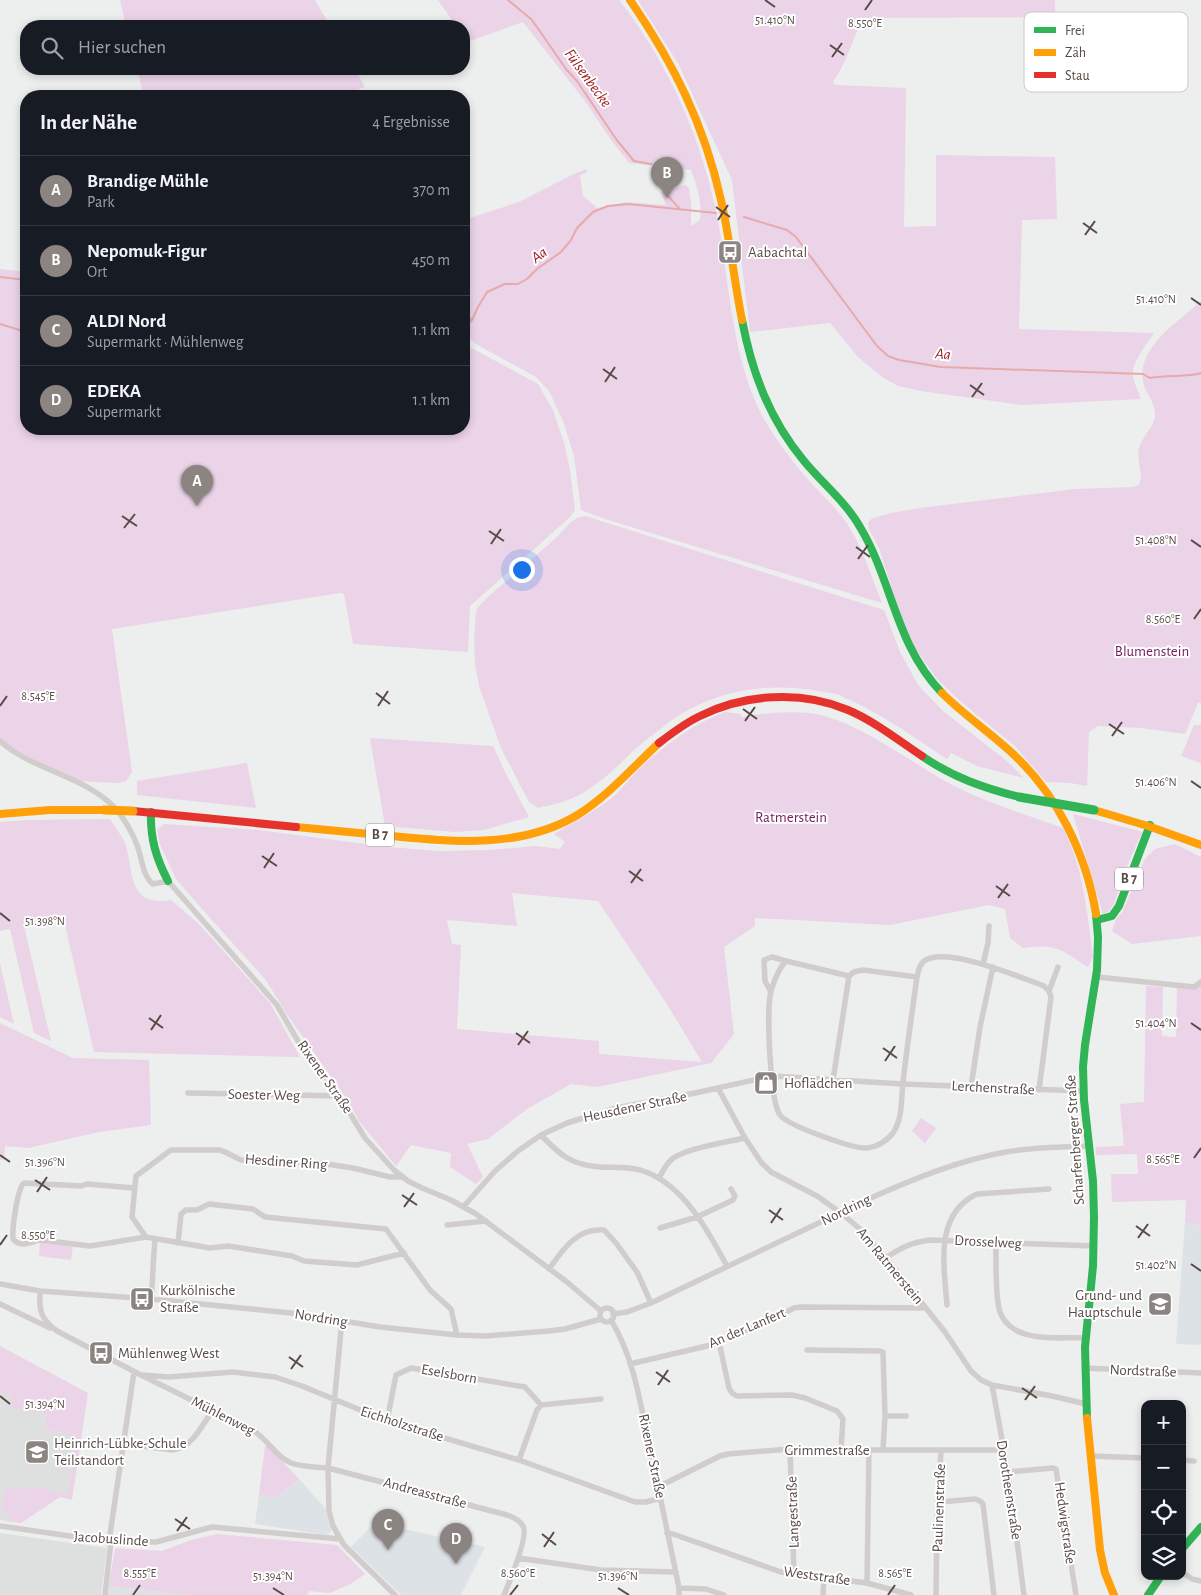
<!DOCTYPE html>
<html lang="de">
<head>
<meta charset="utf-8">
<style>
  body { margin:0; font-family:"Alegreya Sans",sans-serif; background:#20242c; color:#f1f3f6 }
  .controls { position:absolute; right:15px; bottom:15px; display:grid; overflow:hidden; border-radius:10px; box-shadow:0 2px 8px #0003 }
  .controls button { width:45px; height:45px; display:grid; place-items:center; padding:0; border:0; border-bottom:1px solid #363941; background:#171b24; color:#f1f3f6; font:25px sans-serif }
  .you { position:absolute; left:521px; top:569px; width:18px; height:18px; margin:-12px; border:4px solid #fff; border-radius:50%; background:#1a73e8; box-shadow:0 0 0 8px #1a73e833 }
  .badge { display:grid; place-items:center; width:32px; height:32px; border-radius:50%; background:#8c8481; color:#fff; font-size:16px; font-weight:700 }
  .pin { position:absolute; translate:-50% -41px; filter:drop-shadow(0 1px 2px #0008) }
  .pin::after { content:''; position:absolute; top:26px; width:18px; height:15px; background:inherit; clip-path:polygon(0 0,100% 0,50% 100%) }
  .list { margin:0; padding:0; list-style:none }
  h2 { display:flex; justify-content:space-between; align-items:center; height:65px; margin:0; padding:0 20px; font-size:21px }
  h2 small { font-size:16px; font-weight:400; color:#9ea1a6 }
  .list li { display:grid; grid-template-columns:32px 1fr auto; gap:15px; align-items:center; box-sizing:border-box; height:70px; padding:0 20px; border-top:1px solid #363941 }
  .list b { display:block; font-size:19px; white-space:nowrap }
  .list p { margin:0; font-size:16px; white-space:nowrap; color:#9ea1a6 }
  .list em { font-size:16px; font-style:normal; color:#9ea1a6 }
  .icon { flex:none; width:28px; height:28px; fill:none; stroke:currentColor; stroke-width:2; stroke-linecap:round; stroke-linejoin:round }
  .map { position:relative; flex:none; width:1201px; height:1595px; overflow:hidden }
  .search { position:absolute; background:#171b24; box-shadow:0 2px 8px #0003; left:20px; top:20px; width:450px; height:55px; display:flex; align-items:center; gap:12px; box-sizing:border-box; padding:0 18px; border-radius:20px; color:#9ea1a6; font-size:19px }
  .panel { position:absolute; background:#171b24; box-shadow:0 2px 8px #0003; left:20px; top:90px; width:450px; height:345px; border-radius:20px }
  .map>svg:first-child { display:block }
  .commercial { fill:#dde2e7 }
  .education { fill:#dee0e0 }
  .green { fill:#ebd3e8; fill-rule:evenodd }
  .lines { fill:none; stroke-linecap:round; stroke-linejoin:round }
  .stream { stroke:#e7aaab; stroke-width:2 }
  .street { stroke:#d1cdcc; stroke-width:5.5 }
  .fast { stroke:#30b455; stroke-width:8 }
  .slow { stroke:#ff9f0a; stroke-width:8 }
  .jam { stroke:#e5322d; stroke-width:8 }
  .fast-bridge { stroke:#30b455; stroke-width:9 }
  .slow-bridge { stroke:#ff9f0a; stroke-width:9 }
  .ticks { fill:none; stroke:#584b46; stroke-width:2 }
  .labels { text-anchor:middle; dominant-baseline:central; stroke-width:4; stroke-linejoin:round; paint-order:stroke }
  .shield { fill:#fff; stroke:#8a817e; stroke-width:1 }
  .shield-label { font-size:14px; font-weight:bold; fill:#584b46 }
  .poi-label { font-size:15px; fill:#584b46; stroke:#fff; text-anchor:start }
  .park-label { font-size:15px; fill:#731d5b; stroke:#fff }
  .street-label { font-size:15px; fill:#584b46; stroke:#fff }
  .water-label { font-size:16px; font-style:italic; fill:#9b1717; stroke:#fff }
  .key { fill:#fff; stroke:#cdc9c8; stroke-width:1 }
  .key-label { font-size:14px; fill:#584b46 }
  .ticks-label { font-size:12px; text-anchor:middle; fill:#584b46; stroke:#fff; stroke-width:4; stroke-linejoin:round; paint-order:stroke }
</style>
</head>
<body>
<div class="map">
<svg width="1201" height="1595" viewBox="0 0 1201 1595">
  <rect width="100%" height="100%" fill="#edeeee"/>
  <path class="commercial" d="M1185,1223L1201,1225V1345L1176,1344Z
    M299,1479L325,1508L331,1529L330,1533L326,1535L255,1524L259,1495L277,1497Z
    M375,1523L422,1533L485,1547L461,1595H401L351,1547Z
    M109,1586L190,1595H108Z"/>
  <path class="education" d="M0,1393L13,1396L11,1408L48,1414L45,1430L76,1435L68,1494L48,1491V1488L10,1513V1522L0,1520Z
    M0,1533L107,1548L101,1595H0Z"/>
  <path class="green" d="M120,0H315L330,26H126Z
    M438,0H619C670,65 704,144 719,226C729,285 732,347 756,403C767,429 793,463 812,484C825,498 841,512 851,530C864,552 872,578 882,603L608,520L581,510L574,456L563,421L549,391L536,377L476,344L469,338H464V220L519,202L574,174L587,169L586,173L580,175L583,196L597,208L626,202L666,205L661,192L685,185L689,188L691,204V226L700,220C702,202 697,186 691,170L629,163L609,137L585,101L523,22L467,42L464,38V26H456Z
    M638,0H1055V17L863,18C854,36 845,67 833,81L835,85L906,88L904,227L936,226V155L1055,157L1057,219L1022,220L1019,329L1154,333C1147,344 1131,363 1133,376C1134,384 1139,392 1141,399L1022,405L921,391L898,386L882,377L858,357L830,323L750,332L732,180L679,65Z
    M137,69H355L365,87L339,96H144Z
    M0,269L26,272V429H464V344L538,384L553,410L564,443L570,470L575,510L570,517L470,606L468,652L353,644L344,594L340,593L112,629L132,772L126,781L117,783L79,781L44,765L7,745L0,738Z
    M1201,301V703H1198L1185,734L1141,728L1098,726L1089,732L1087,786L1070,783L1046,782L1015,746L960,701L937,679L913,645L900,617L890,582L879,548L869,529L868,523L871,519L891,513L920,508L1075,489L1133,487L1139,485C1144,473 1136,461 1139,448C1142,437 1153,428 1155,417C1156,401 1145,394 1143,381C1137,346 1180,321 1201,301Z
    M585,516L884,610L900,652L918,685L943,711L1008,762L1024,778L977,766L951,753L947,759C912,736 878,711 839,695C831,692 821,692 813,690C760,682 705,693 663,727C650,737 636,747 625,759C610,773 597,786 577,796C566,802 550,805 538,808L529,802L501,748L479,686L475,664L474,640L476,612L478,607L489,596L556,538L571,522L577,518Z
    M725,712L741,714V717C766,713 800,709 825,716C873,731 912,764 956,787C990,804 1027,815 1063,828C1084,869 1087,913 1093,957L1088,967C1062,950 1056,943 1023,948L1010,938L1005,909L989,905L890,925L755,918V926L724,947L734,1034L711,1063L597,1087L571,1084L527,1109L488,1139L467,1144L483,1177L476,1184L450,1167L451,1153L411,1145L396,1166L359,1121L347,1099L286,1013L266,980L202,909L176,879L160,844L157,830L164,824L258,830L388,847L439,851L489,850L536,846L560,849L565,842L554,834C574,823 595,811 613,797C623,788 632,776 642,766C667,744 694,723 725,712ZM512,893L598,901L665,1001L702,1062L599,1054V1041L457,1029L461,945L452,944L447,920L517,926Z
    M1194,725H1201V763L1181,756Z
    M370,738L493,746L504,770L529,817L484,830L455,832L385,826Z
    M247,763L256,808L137,795V781Z
    M1073,814L1143,832L1137,843L1125,871L1114,904L1108,912L1103,914Z
    M110,819C115,827 123,837 126,846C134,874 128,907 171,900L199,924L270,1003L300,1057L94,1052L63,916L24,926L51,1041L34,1033L10,929L0,931V822L29,820Z
    M1175,844L1201,857V936L1132,944L1112,931L1116,919L1122,913L1145,859L1155,849Z
    M0,963L14,1024L0,1017Z
    M1201,985V1225L1185,1223L1186,1200L1112,1202L1111,1174H1138L1137,1154L1096,1155V1147L1124,1146L1120,1104L1144,1102L1146,986L1163,987L1162,1036L1176,1037L1177,988L1195,989Z
    M0,1023L73,1058L149,1060L151,1125L99,1132L28,1148L5,1146L4,1159L0,1160Z
    M921,1118L936,1128L925,1143L912,1131Z
    M40,1242L73,1245L71,1260L39,1256Z
    M0,1346L88,1393L72,1500L61,1497L57,1499L21,1523L10,1522L9,1513L2,1512L5,1489L48,1488V1491L68,1494L76,1435L45,1430L47,1414L11,1408L12,1396L0,1393Z
    M267,1445L299,1479L277,1497L259,1495L265,1446Z
    M217,1534L337,1545L365,1574L352,1583L330,1593L310,1591L307,1595H190L109,1586L115,1548L162,1551L191,1540Z"/>
  <g class="lines">
    <path class="stream" d="M508,0L531,19L539,30L566,69L577,81L616,139L634,161L651,164
      M658,173C659,188 669,197 679,208
      M744,217L787,230L796,237L877,346L888,356L899,360L941,367L1143,374L1150,378C1166,374 1187,378 1201,373
      M0,277L26,280
      M464,322L473,318L478,307L487,292L505,284H518L527,279L537,269L561,252L571,240L577,228L593,212L608,206L628,204L716,213
      M0,324L26,332
      M464,328L473,319"/>
    <path class="street" d="M0,741C34,771 86,776 116,809C125,820 132,832 137,845C142,858 142,875 153,884L168,881L277,1005L309,1060L332,1084L365,1138L394,1170L408,1181L422,1188L451,1200L476,1214L567,1282L601,1311
      M983,964L988,943L989,926
      M917,977C912,1012 907,1047 903,1082C901,1099 903,1118 893,1133C887,1141 877,1147 867,1148C854,1149 788,1126 780,1115C770,1102 766,1008 771,991C774,981 779,968 786,961L849,976L854,972L863,970L917,977C918,972 919,966 923,962C942,944 1022,978 1044,986L1049,991L1051,997L1039,1090
      M1097,977L1194,987L1201,982
      M1049,991L1058,967
      M771,992L765,981L764,960L772,957L786,961
      M833,1080L849,976
      M971,1087L980,1027L993,967
      M718,1088L745,1138L761,1162L771,1172L817,1196L841,1213L860,1229L886,1258L945,1332L971,1371L981,1380L992,1385L1052,1396L1086,1404
      M188,1093L340,1096
      M541,1135C560,1155 571,1165 600,1167C615,1168 631,1166 646,1172C685,1187 708,1231 727,1266
      M402,1177H390L353,1168L320,1163L241,1160L225,1152L220,1150H171L136,1176L132,1217L146,1237L210,1248L228,1246L292,1256L304,1261L357,1265L404,1253
      M659,1178C662,1173 665,1166 670,1161C680,1149 728,1142 745,1138
      M134,1188L87,1184L81,1186L24,1183C17,1189 12,1229 13,1239C21,1249 31,1241 41,1240L90,1246L146,1237
      M464,1206L495,1171L518,1151L541,1135L567,1123L616,1108L695,1093L772,1076L903,1084L1083,1091
      M447,1225L486,1221
      M660,1228L697,1217L733,1200L735,1196L731,1189
      M178,1243L181,1214L186,1210H197L209,1204L253,1209L265,1217L386,1229L430,1290L451,1309L457,1335
      M996,1243C996,1261 995,1297 1000,1312C1004,1323 1014,1331 1025,1334C1044,1340 1067,1337 1086,1338
      M886,1258C900,1248 912,1242 930,1240L1094,1246
      M549,1269C563,1249 577,1228 604,1230L616,1243L637,1272L651,1303
      M0,1284L40,1291L151,1299L301,1314L380,1327L457,1335L485,1336L549,1331L565,1329L601,1319
      M40,1291C39,1311 40,1318 57,1331L139,1374L254,1431C268,1440 276,1457 291,1463C302,1467 316,1467 328,1468L507,1515C513,1517 520,1521 523,1526C529,1536 509,1583 504,1595
      M151,1299C153,1279 153,1260 155,1240
      M0,1304L50,1328
      M947,1305C944,1266 934,1214 977,1194L1049,1189
      M600 1315a7 7 0 1 1 14 0a7 7 0 1 1-14 0Z
      M613,1314L627,1312L651,1303L873,1197C916,1178 960,1160 1006,1152C1033,1147 1062,1147 1090,1146
      M342,1320L328,1468L329,1511L333,1526L344,1545L395,1595
      M611,1320C633,1356 640,1400 648,1441C659,1490 669,1539 679,1588V1595
      M719,1342L729,1388L732,1393L737,1396L792,1395L805,1398L837,1411L843,1419L841,1449
      M807,1350L880,1351L883,1352L885,1416L883,1450
      M630,1364L711,1345L771,1320L794,1308L801,1307L926,1308
      M1084,1368L1201,1373
      M143,1375L168,1377L233,1372L275,1377L302,1386L387,1421L519,1460L635,1502H646L661,1498
      M992,1385L1008,1472L1024,1595
      M885,1416H906
      M387,1421L396,1375L411,1368L525,1387L541,1405
      M124,1444L173,1450C193,1447 202,1425 213,1410
      M790,1449L794,1574
      M1090,1456L1145,1458
      M519,1460L537,1410L541,1405L601,1399
      M1182,1460L1194,1461
      M1008,1472L1053,1468L1056,1469L1076,1595
      M658,1487L720,1456L728,1454L790,1449L869,1450H1003
      M938,1502L975,1499L980,1501L983,1504L994,1595
      M0,1526L105,1541L131,1542H156L212,1527L340,1539
      M667,1533L673,1534L781,1572L867,1583L911,1595
      M109,1541L134,1372
      M518,1558L601,1570L676,1572
      M1182,1572L1192,1579L1201,1581
      M867,1583L869,1450
      M679,1588L706,1589L724,1595
      M105,1595L111,1541
      M823,1595L824,1578
      M936,1595L937,1517L941,1451"/>
    <path class="fast" d="M742,320C752,372 769,419 804,461C822,483 846,502 860,527C893,582 895,644 942,693
      M922,756C952,777 984,788 1019,797
      M151,812C150,838 156,858 168,881
      M1097,920L1112,916L1119,906L1150,825
      M1087,1418L1085,1347L1093,1266L1094,1217L1093,1181L1084,1100L1083,1067L1085,1045L1097,970L1098,937L1096,914
      M1182,1549L1201,1527
      M1148,1595L1161,1576"/>
    <path class="slow" d="M630,0C674,64 704,124 721,200C730,239 734,280 742,320
      M942,693C963,714 988,731 1011,752C1057,794 1086,853 1096,914
      M1094,810L1148,826L1201,845
      M0,814L50,810H104
      M296,827C328,830 359,833 391,836C453,842 523,849 579,814C609,795 633,767 659,743
      M1087,1418L1100,1550L1105,1573L1114,1595"/>
    <path class="jam" d="M659,743C672,733 685,723 700,716C744,694 801,690 848,710C874,721 898,740 922,756
      M133,811L296,827"/>
    <path class="fast-bridge" d="M1019,797L1094,810"/>
    <path class="slow-bridge" d="M104,810L133,811"/>
  </g>
  <path class="ticks" d="M765,0L775,7M865,10L872,0M830,45L844,55M832,57L842,43M716,207L730,217M718,220L728,205M1083,223L1097,233M1085,235L1095,221M1191,298L1201,305M603,369L617,379M605,382L615,367M970,385L984,395M972,397L982,383M122,516L137,526M124,528L135,514M489,531L504,541M1191,540L1201,547M491,544L501,529M856,547L870,557M858,559L868,545M1194,619L1201,609M376,693L390,704M0,706L7,696M378,706L388,691M743,709L757,719M745,721L755,707M1109,724L1124,734M1112,736L1122,722M1191,781L1201,788M262,856L277,866M264,868L274,853M629,871L643,881M631,883L641,869M996,886L1010,896M998,898L1008,884M0,913L10,921M149,1018L163,1028M1191,1023L1201,1030M151,1030L161,1015M516,1033L530,1043M518,1045L528,1031M883,1048L897,1058M885,1061L895,1046M0,1155L10,1162M1194,1158L1201,1148M35,1180L50,1190M37,1192L47,1177M402,1195L417,1205M404,1207L414,1193M769,1210L783,1220M771,1223L781,1208M1136,1226L1150,1236M1138,1238L1148,1224M0,1245L7,1235M1191,1264L1201,1271M289,1357L303,1367M291,1369L301,1355M656,1372L670,1382M658,1385L668,1370M1022,1388L1037,1398M0,1396L10,1404M1025,1400L1035,1386M175,1519L190,1529M177,1531L187,1517M542,1534L556,1545M544,1547L554,1532M273,1588L284,1595M618,1588L629,1595M133,1595L140,1585M510,1595L518,1585M888,1595L895,1585"/>
  <defs>
    <symbol id="bus-square" viewBox="-11 -11 22 22"><rect x="-9" y="-9" width="18" height="18" rx="4" fill="#8c8481" stroke="#fff"/><path d="M-5-6H5V4H4V6H2V4H-2V6H-4V4H-5ZM-3.5-4V0h7V-4ZM-3.5 1.2v1.5H-2V1.2ZM2 1.2v1.5H3.5V1.2Z" fill="#fff"/></symbol>
    <symbol id="shop-square" viewBox="-11 -11 22 22"><rect x="-9" y="-9" width="18" height="18" rx="4" fill="#8c8481" stroke="#fff"/><path d="M-5-2.5h2.3a2.7 3.5 0 0 1 5.4 0H5L5.5 6h-11ZM-1.5-2.5h3a1.5 2.3 0 0 0-3 0Z" fill="#fff"/></symbol>
    <symbol id="school-square" viewBox="-11 -11 22 22"><rect x="-9" y="-9" width="18" height="18" rx="4" fill="#8c8481" stroke="#fff"/><path d="M0-5L7-2L0 1L-7-2ZM-4 1L0 2.5L4 1V4Q0 6-4 4Z" fill="#fff"/></symbol>
  </defs>
  <g fill-rule="evenodd">
    <use href="#bus-square" x="716" y="238" width="28" height="28"/>
    <use href="#shop-square" x="752" y="1069" width="28" height="28"/>
    <use href="#bus-square" x="128" y="1285" width="28" height="28"/>
    <use href="#school-square" x="1146" y="1290" width="28" height="28"/>
    <use href="#bus-square" x="87" y="1339" width="28" height="28"/>
    <use href="#school-square" x="23" y="1438" width="28" height="28"/>
  </g>
  <g class="labels">
    <g class="shield">
      <rect x="366" y="823.5" width="28" height="23" rx="4"/>
      <rect x="1115" y="867.5" width="28" height="23" rx="4"/>
    </g>
    <g class="shield-label">
      <text x="380" y="835">B 7</text>
      <text x="1129" y="879">B 7</text>
    </g>
    <g class="poi-label">
      <text x="748" y="252">Aabachtal</text>
      <text x="784" y="1083">Hoflädchen</text>
      <text x="160" y="1290">Kurkölnische<tspan x="160" dy="17">Straße</tspan></text>
      <text x="1142" y="1295" text-anchor="end">Grund- und<tspan x="1142" dy="17">Hauptschule</tspan></text>
      <text x="118" y="1353">Mühlenweg West</text>
      <text x="54" y="1443">Heinrich-Lübke-Schule<tspan x="54" dy="17">Teilstandort</tspan></text>
    </g>
    <g class="park-label">
      <text x="1152" y="651">Blumenstein</text>
      <text x="791" y="817">Ratmerstein</text>
    </g>
    <g class="street-label">
      <text transform="translate(325 1077) rotate(55)">Rixener Straße</text>
      <text transform="translate(993 1088) rotate(3)">Lerchenstraße</text>
      <text transform="translate(264 1095) rotate(1)">Soester Weg</text>
      <text transform="translate(635 1107) rotate(-12)">Heusdener Straße</text>
      <text transform="translate(1075 1140) rotate(-94)">Scharfenberger Straße</text>
      <text transform="translate(286 1162) rotate(4)">Hesdiner Ring</text>
      <text transform="translate(846 1210) rotate(-26)">Nordring</text>
      <text transform="translate(988 1242) rotate(3)">Drosselweg</text>
      <text transform="translate(890 1266) rotate(50)">Am Ratmerstein</text>
      <text transform="translate(321 1318) rotate(9)">Nordring</text>
      <text transform="translate(747 1328) rotate(-23)">An der Lanfert</text>
      <text transform="translate(1143 1371) rotate(2)">Nordstraße</text>
      <text transform="translate(449 1374) rotate(10)">Eselsborn</text>
      <text transform="translate(223 1416) rotate(27)">Mühlenweg</text>
      <text transform="translate(402 1424) rotate(18)">Eichholzstraße</text>
      <text x="827" y="1450">Grimmestraße</text>
      <text transform="translate(652 1456) rotate(78)">Rixener Straße</text>
      <text transform="translate(1009 1490) rotate(81)">Dorotheenstraße</text>
      <text transform="translate(425 1493) rotate(15)">Andreasstraße</text>
      <text transform="translate(939 1508) rotate(-88)">Paulinenstraße</text>
      <text transform="translate(793 1512) rotate(-92)">Langestraße</text>
      <text transform="translate(1065 1523) rotate(82)">Hedwigstraße</text>
      <text transform="translate(111 1539) rotate(4)">Jacobuslinde</text>
      <text transform="translate(817 1576) rotate(8)">Weststraße</text>
    </g>
    <g class="water-label">
      <text transform="translate(588 78) rotate(54)">Fülsenbecke</text>
      <text transform="translate(539 255) rotate(-36)">Aa</text>
      <text transform="translate(943 354) rotate(6)">Aa</text>
    </g>
  </g>
  <rect x="1024" y="12" width="164" height="80" rx="8" class="key"/>
  <rect x="1034" y="27" width="22" height="6" fill="#30b455"/>
  <rect x="1034" y="49" width="22" height="7" fill="#ff9f0a"/>
  <rect x="1034" y="72" width="22" height="6" fill="#e5322d"/>
  <g class="key-label">
    <text x="1065" y="35">Frei</text>
    <text x="1065" y="57">Zäh</text>
    <text x="1065" y="80">Stau</text>
  </g>
  <g class="ticks-label">
    <text x="775" y="24">51.410°N</text>
    <text x="865" y="27">8.550°E</text>
    <text x="1156" y="303">51.410°N</text>
    <text x="1156" y="544">51.408°N</text>
    <text x="1163" y="623">8.560°E</text>
    <text x="38" y="700">8.545°E</text>
    <text x="1156" y="786">51.406°N</text>
    <text x="45" y="925">51.398°N</text>
    <text x="1156" y="1027">51.404°N</text>
    <text x="1163" y="1163">8.565°E</text>
    <text x="45" y="1166">51.396°N</text>
    <text x="38" y="1239">8.550°E</text>
    <text x="1156" y="1269">51.402°N</text>
    <text x="45" y="1408">51.394°N</text>
    <text x="140" y="1577">8.555°E</text>
    <text x="518" y="1577">8.560°E</text>
    <text x="895" y="1577">8.565°E</text>
    <text x="273" y="1580">51.394°N</text>
    <text x="618" y="1580">51.396°N</text>
  </g>
</svg>
<div class="controls">
<button>+</button>
<button>−</button>
<button><svg class="icon" aria-label="locate" viewBox="0 0 24 24"><circle cx="12" cy="12" r="6"/><path d="M12 2v4M12 18v4M2 12h4M18 12h4"/></svg></button>
<button><svg class="icon" aria-label="layers" viewBox="0 0 24 24"><path d="M12 4l9 5-9 5-9-5zM3 14l9 5 9-5"/></svg></button>
</div>
<div class="you"></div>
<div class="pin badge" style="left:197px;top:506px">A</div>
<div class="pin badge" style="left:667px;top:198px">B</div>
<div class="pin badge" style="left:388px;top:1550px">C</div>
<div class="pin badge" style="left:456px;top:1564px">D</div>
<div class="search"><svg class="icon" aria-label="search" viewBox="0 0 24 24"><circle cx="10" cy="10" r="6"/><path d="M15 15l6 6"/></svg>Hier suchen</div>
<section class="panel">
<h2>In der Nähe<small>4 Ergebnisse</small></h2>
<ul class="list">
<li><span class="badge">A</span><div><b>Brandige Mühle</b><p>Park</p></div><em>370 m</em></li>
<li><span class="badge">B</span><div><b>Nepomuk-Figur</b><p>Ort</p></div><em>450 m</em></li>
<li><span class="badge">C</span><div><b>ALDI Nord</b><p>Supermarkt · Mühlenweg</p></div><em>1.1 km</em></li>
<li><span class="badge">D</span><div><b>EDEKA</b><p>Supermarkt</p></div><em>1.1 km</em></li>
</ul>
</section>
</div>
</body>
</html>
